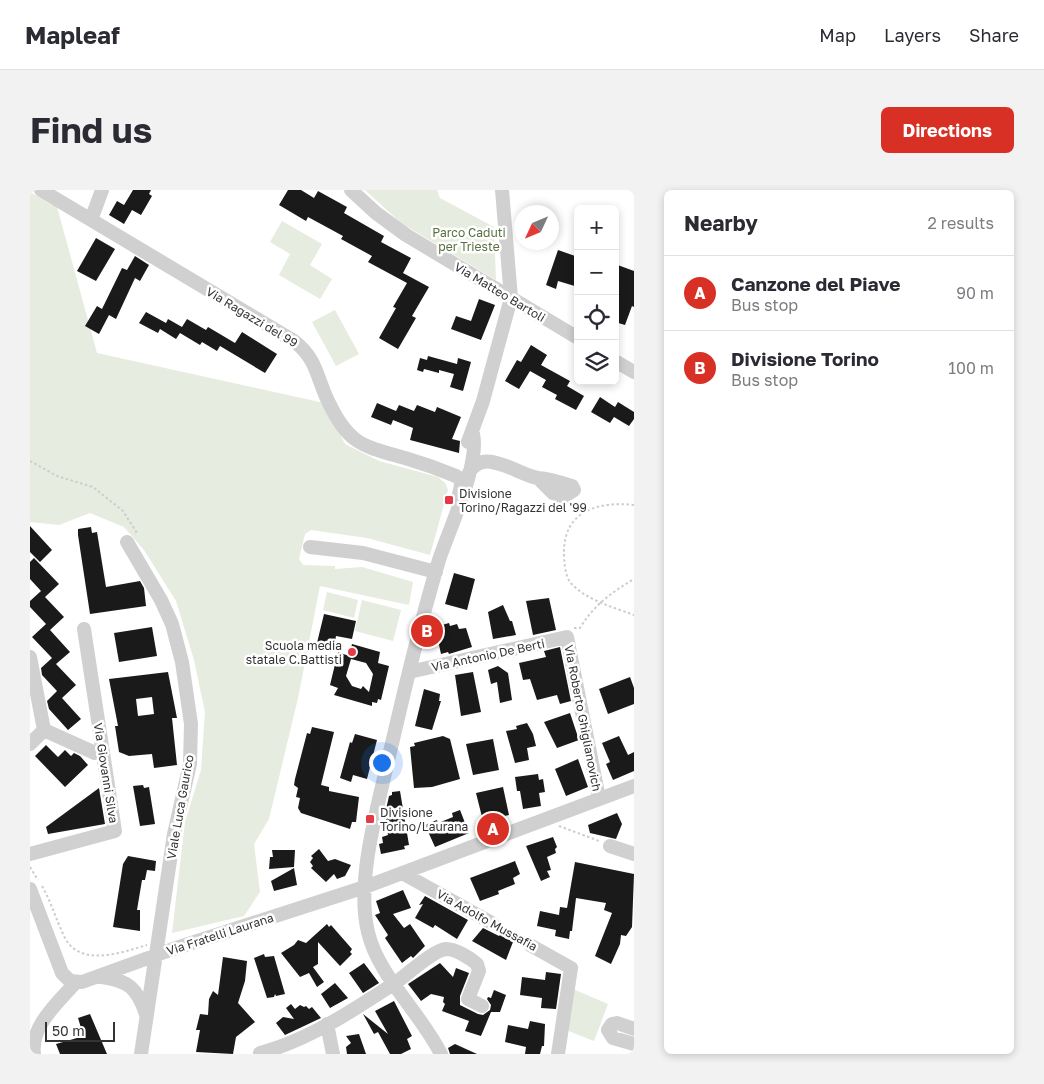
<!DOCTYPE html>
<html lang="en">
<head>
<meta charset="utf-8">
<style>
  body { margin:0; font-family:"Golos Text",sans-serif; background:#f2f2f3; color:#2b2b33 }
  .controls { position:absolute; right:15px; top:15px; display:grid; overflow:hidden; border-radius:8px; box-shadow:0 2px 8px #0003 }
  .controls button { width:45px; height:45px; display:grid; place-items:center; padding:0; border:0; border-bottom:1px solid #e1e1e2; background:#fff; color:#2b2b33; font:25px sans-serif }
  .compass { position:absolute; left:484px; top:15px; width:45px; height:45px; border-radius:50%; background:#fff; box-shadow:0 2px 8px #0003; rotate:226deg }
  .scale { position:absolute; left:15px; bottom:12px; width:70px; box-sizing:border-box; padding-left:5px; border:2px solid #333; border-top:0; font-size:14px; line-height:18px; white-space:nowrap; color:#333; -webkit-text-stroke:4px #fff; paint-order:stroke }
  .you { position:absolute; left:351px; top:572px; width:18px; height:18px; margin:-12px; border:4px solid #fff; border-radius:50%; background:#1a73e8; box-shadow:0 0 0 8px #1a73e833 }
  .badge { display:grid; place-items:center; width:32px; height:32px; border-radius:50%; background:#d93025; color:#fff; font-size:16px; font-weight:700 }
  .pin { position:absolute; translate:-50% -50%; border:2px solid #fff; box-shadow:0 1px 5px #0006 }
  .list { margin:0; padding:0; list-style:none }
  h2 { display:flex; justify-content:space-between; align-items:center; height:65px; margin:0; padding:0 20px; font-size:21px }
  h2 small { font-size:16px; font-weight:400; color:#7c7c81 }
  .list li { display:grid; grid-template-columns:32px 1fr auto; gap:15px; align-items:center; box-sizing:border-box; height:75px; padding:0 20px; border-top:1px solid #e1e1e2 }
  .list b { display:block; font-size:19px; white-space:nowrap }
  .list p { margin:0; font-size:16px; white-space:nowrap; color:#7c7c81 }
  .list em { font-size:16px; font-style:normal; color:#7c7c81 }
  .icon { flex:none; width:28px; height:28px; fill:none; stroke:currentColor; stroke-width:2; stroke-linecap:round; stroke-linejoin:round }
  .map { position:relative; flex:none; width:604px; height:864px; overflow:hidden; border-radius:8px }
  header { display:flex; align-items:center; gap:30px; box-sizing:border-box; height:70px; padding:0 25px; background:#fff; border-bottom:1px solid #e1e1e2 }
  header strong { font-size:24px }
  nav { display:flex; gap:28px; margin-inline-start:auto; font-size:18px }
  .intro { display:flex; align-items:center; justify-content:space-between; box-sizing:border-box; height:120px; padding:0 30px }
  h1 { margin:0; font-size:35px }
  .button { padding:12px 22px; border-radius:8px; background:#d93025; color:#fff; font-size:18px; font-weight:700 }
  main { display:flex; gap:30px; padding:0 30px }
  aside { flex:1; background:#fff; border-radius:8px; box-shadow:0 2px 8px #0003 }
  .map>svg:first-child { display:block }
  .green { fill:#e6ecdf }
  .building { fill:#1a1a1a; fill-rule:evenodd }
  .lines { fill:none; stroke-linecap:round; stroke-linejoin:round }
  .path { stroke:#cdcdcd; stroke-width:2; stroke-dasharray:2.5 2.5; stroke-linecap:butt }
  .minor { stroke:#d0d0d0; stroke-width:14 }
  .poi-dot { fill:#e63946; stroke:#fff; stroke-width:2 }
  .labels { text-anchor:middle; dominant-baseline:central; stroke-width:5; stroke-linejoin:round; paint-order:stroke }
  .park-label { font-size:12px; fill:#56703f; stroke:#fff }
  .street-label { font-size:12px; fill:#333; stroke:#fff }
  .poi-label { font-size:12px; fill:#333; stroke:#fff; text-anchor:start }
</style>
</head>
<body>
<header>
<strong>Mapleaf</strong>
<nav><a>Map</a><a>Layers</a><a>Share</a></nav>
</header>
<div class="intro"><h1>Find us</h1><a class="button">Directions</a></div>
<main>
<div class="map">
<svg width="604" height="864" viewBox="0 0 604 864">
  <rect width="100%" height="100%" fill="#fff"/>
  <path class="green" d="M335,0H407L410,8L464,37L466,90L371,33Z
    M0,2L22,15L26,13L67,163L294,213L315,254L349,271L408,287L415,293L418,300L400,365L337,348L281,340L275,344L269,369L273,375L305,376V379L332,377L383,392L379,415L290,396L268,508L239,629L224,654L230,702L214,726L142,743L155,632L171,580L175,522L164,470L146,411L114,360L94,337L60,323L29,335L0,332Z
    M252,31L292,54L280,75L302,89L290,109L249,85L260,64L240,52Z
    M305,120L329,164L306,176L282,132Z
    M297,402L328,410L324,428L293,420Z
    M332,410L371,420L363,451L325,441Z
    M543,799L578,814L564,851L536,840Z"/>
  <path class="building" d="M103,0H121L119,4L122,6L111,25L102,20L94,34L79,25L87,11L94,15Z
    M258,0H271L284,8L288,1L317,17L314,23L354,46L351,52L381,68L373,83L399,97L382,126L386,128L368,159L349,148L366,118L363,117L377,93L338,72L342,66L311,49L313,46L278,27L276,31L249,15Z
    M66,48L85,59L66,91L47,81Z
    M528,60L548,67V97L528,91L526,99L516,95Z
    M105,66L119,75L110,91L105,88L86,129L79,125L69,144L55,136L67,116L72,119L92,78L97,80Z
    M585,74L604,81V117L602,116L595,135L585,132Z
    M449,109L465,115L451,150L421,139L426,126L441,131Z
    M116,122L136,133L138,129L152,137L157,129L176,140L178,137L205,153L212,142L247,164L235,183L190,156L187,161L172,152L170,155L150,143L146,149L130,139L128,143L109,133Z
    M501,155L517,165L511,175L540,191L537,196L554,206L546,220L525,209L527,205L512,197L516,190L500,181L489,199L475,191L487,170L491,172Z
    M398,166L427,174L428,168L441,172L433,201L420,197L424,184L409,180V183L394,179L393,182L387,180L390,168L397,170Z
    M570,207L585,217L588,212L604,222V229L599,236L584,227L580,233L561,222Z
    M347,213L366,221L369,215L384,221L387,215L405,222L407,217L431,227L422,249L430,251L429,263L380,250L383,238L363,230L361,235L341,227Z
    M0,336L22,360L10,372L0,362Z
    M61,337L62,343L67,342L76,397L110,391L114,398L116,416L60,424L48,345V339Z
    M4,368L29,394L15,407L34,427L20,440L40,462L26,474L46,495L32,508L51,529L38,540L19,519L17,511L27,501L12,485L11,478L22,468L2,447L16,434L0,417V411L11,401L0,389V372Z
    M424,383L445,389L437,420L415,414Z
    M519,408L526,440L503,445L496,411Z
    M473,415L480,431H482L486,445L463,449L458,422Z
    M294,424L326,431L322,449L306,446L303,461L286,457Z
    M419,433L420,436L427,434L429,439L436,438L442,457L419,464L418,462L411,464L405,437Z
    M122,437L127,466L89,472L84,443Z
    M322,454L350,462L348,473L359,476L351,510L348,509L347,513L342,512V516L304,505L308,498L300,495L308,462L319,466ZM321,469L336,473L343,484L339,502L333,496L331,499L322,496L316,486Z
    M530,457L541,511L530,514L527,505L507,510L500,489L493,490L489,473L516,467L514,461Z
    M468,476L478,483L482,510L470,513L467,492L461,494L458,480Z
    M138,482L147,528H142L147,575L124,578L122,564L99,566L89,562L85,536H88L79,489ZM122,507L124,524L108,526L106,509Z
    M443,482L451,522L431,526L425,485Z
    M600,487L604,498V514L578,524L569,499Z
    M394,499L410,504L409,511H411L402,540L385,536Z
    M540,523L549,550L527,558L514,532Z
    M497,533L503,544L506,556L497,558L499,570L485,573L476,541L487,539L486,536Z
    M282,537L304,542L291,595L299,597V601L329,607L326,632H322L320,639L271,623L268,618L270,608L266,607L268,598L264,595L265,589L277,543L280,544Z
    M325,544L347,550L337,589L323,585L321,592L310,588L320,552L322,553Z
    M413,546L420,549L430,589L402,597L384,598L380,557L385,556L384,553Z
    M589,546L598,565L604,562V581L583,590L576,574L580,572L572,553Z
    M463,549L469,580L443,585L436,554Z
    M16,555L28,567L35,560L41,566L44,563L50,566L58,575L35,597L5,566Z
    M548,569L558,597L536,606L525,579Z
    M508,584L509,590L513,589L515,602L509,603L511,616L493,619L490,601H487L485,587Z
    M113,595L114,598L119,597L125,634L110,636L103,596Z
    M473,597L479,625L453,631L446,603Z
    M69,598L75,634L18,644L16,637Z
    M370,601L379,655L374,656L375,659L351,664L349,654L353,653L352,647L358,645L355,624L359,606L362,605V602Z
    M430,620L439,643L405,657L395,635L407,630L408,633L423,627L422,623Z
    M587,623L592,634L586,649L560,643L558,635Z
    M523,647L527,657L525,659L526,663L517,667L521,680L517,681L520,687L511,691L496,656Z
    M289,659L298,671L305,669L321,675L315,686L307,689L304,684L296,692L281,678L283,676L280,672L283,668L281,666Z
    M242,660H265L264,677L239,679L240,667H243Z
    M98,666L126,671L125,681L117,680L115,690H112L107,720H110V741L83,737L93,674Z
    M485,671L490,684L483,688L485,694L468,701L469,704L450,711L440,688Z
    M545,672L604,684L602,737L596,746L591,745L590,754L581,774L565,766L582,723L574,720L576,713L546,708L542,741H540L539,749L525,746L526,740L507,736L510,721L529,725L530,717L537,718Z
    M264,678L267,695L244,701L241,691Z
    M373,700L381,718L363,724L374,738L380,734L395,756L383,768L381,766L372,773L355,748L358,745L345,725L350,723L346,711Z
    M395,706L438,730L427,749L405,735L403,738L385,728L393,714L389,715Z
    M297,734L299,737L301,735L322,759L320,762L322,764L310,776L288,752V774L283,777L294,792L287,797L279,783L270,787L251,763L264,755L268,750L276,753Z
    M453,738L469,746L471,744L483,752L476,770L442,751Z
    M234,764L235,767L244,766L255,804L246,806L245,804L244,807L237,808L224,768Z
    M193,767L217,771L215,791L208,813L225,832L206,847L203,864L166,862L170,840H166L170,824L178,825L179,809L183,801L188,805Z
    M334,773L349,793L333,803L319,783Z
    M410,773L423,787L426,778L439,783L430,806V815L448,824L453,825L460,820L461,815L457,809L458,807L461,808L464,800L476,805L470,822H461L451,846L435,841L439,831L412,821L415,814L413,812L414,807L401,804L391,811L378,794Z
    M516,782L531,784L526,819L511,818L512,808L490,805L492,787L515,790Z
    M305,793L318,808L300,818L291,804Z
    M364,811L382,846L377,849L381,859L371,864H360L348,842L344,844L333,824L358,844L345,821Z
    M261,814L265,819L270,815L274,817L276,816L279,819L282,817L291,828L255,845L246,833L253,827L264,829L256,818Z
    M60,824L77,864H30L26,854L47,848L46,844L52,841L48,828Z
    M500,831L515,834L514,856H512L510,864H495L496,857L475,852L478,835L498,839Z
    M329,844L336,864H317L316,857L321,853L316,846Z
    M425,854L447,864H420L418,858Z"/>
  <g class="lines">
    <path class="path" d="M0,271L27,286L63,297L93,321L107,343L105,344
      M604,315C568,311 534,321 534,362C534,371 535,385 540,392C555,410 583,417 604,425
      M544,438H550C563,416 582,402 604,389
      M529,636L569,651
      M0,677L8,690
      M12,696C21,712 26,729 34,746C49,778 90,763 117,755
      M472,739L491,750"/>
    <path class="minor" d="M11,0L264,151C288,170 286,187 299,213C319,255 333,256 375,268C392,273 409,279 426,286L432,291L429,304
      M321,0L346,23L376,45L548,148
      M61,30L72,0
      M585,171L604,182
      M438,252L453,211L481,108L472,0
      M439,283C453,256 488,285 508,288C520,289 529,292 542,296L544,300L533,307L523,303L508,288
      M97,352L131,410L142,434L152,472L161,534L160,574L144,644L111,864
      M280,357L333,363L406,382
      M0,467L14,540L0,554
      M379,482L537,447L569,608
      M14,540L65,563
      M580,656L604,664
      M0,664L85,641L54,439
      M372,683L462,733
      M0,699L32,783L40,791L52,792L143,759L335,697L604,596
      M500,755L541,778L528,864
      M72,787C99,791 107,798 116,824
      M297,834L303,864
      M604,839L587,833L582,834L578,840L583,848L604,854
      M230,863C277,851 324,820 365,793C377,785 403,760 416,759C426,759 440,768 447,774L449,781L438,809L452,816
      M4,864C0,836 29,812 45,793
      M411,864C391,823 348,786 338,742C326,694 346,623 357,575C373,506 389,437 409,370C419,339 450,275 443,244"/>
  </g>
  <g class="poi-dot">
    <rect x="414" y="305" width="10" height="10" rx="2.5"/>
    <circle cx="322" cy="462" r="5"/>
    <rect x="335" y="624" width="10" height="10" rx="2.5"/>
  </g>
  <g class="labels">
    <g class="park-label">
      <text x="439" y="42">Parco Caduti<tspan x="439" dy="14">per Trieste</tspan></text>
    </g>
    <g class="street-label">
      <text transform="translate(470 102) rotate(31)">Via Matteo Bartoli</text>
      <text transform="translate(222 127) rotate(31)">Via Ragazzi del 99</text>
      <text transform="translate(458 465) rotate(-12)">Via Antonio De Berti</text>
      <text transform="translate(553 528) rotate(79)">Via Roberto Ghiglianovich</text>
      <text transform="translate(76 583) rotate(81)">Via Giovanni Silva</text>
      <text transform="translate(150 617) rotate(-80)">Viale Luca Gaurico</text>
      <text transform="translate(457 730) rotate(29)">Via Adolfo Mussafia</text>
      <text transform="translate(190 744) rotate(-18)">Via Fratelli Laurana</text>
    </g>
    <g class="poi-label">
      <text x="429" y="303">Divisione<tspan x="429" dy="14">Torino/Ragazzi del '99</tspan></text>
      <text x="312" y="455" text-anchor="end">Scuola media<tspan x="312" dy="14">statale C.Battisti</tspan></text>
      <text x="350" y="622">Divisione<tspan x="350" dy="14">Torino/Laurana</tspan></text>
    </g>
  </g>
</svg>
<div class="controls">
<button>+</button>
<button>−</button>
<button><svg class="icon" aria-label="locate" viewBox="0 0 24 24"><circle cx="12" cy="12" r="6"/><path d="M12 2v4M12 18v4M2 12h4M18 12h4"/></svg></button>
<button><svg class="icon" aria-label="layers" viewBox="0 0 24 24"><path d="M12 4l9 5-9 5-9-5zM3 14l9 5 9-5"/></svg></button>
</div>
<svg class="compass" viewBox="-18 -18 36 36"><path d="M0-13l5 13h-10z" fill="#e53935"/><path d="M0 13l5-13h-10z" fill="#7c7c81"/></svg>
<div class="scale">50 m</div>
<div class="you"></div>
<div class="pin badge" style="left:463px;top:639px">A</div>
<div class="pin badge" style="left:397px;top:441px">B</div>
</div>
<aside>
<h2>Nearby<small>2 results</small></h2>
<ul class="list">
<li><span class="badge">A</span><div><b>Canzone del Piave</b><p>Bus stop</p></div><em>90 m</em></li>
<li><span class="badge">B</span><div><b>Divisione Torino</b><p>Bus stop</p></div><em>100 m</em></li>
</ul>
</aside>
</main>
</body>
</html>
